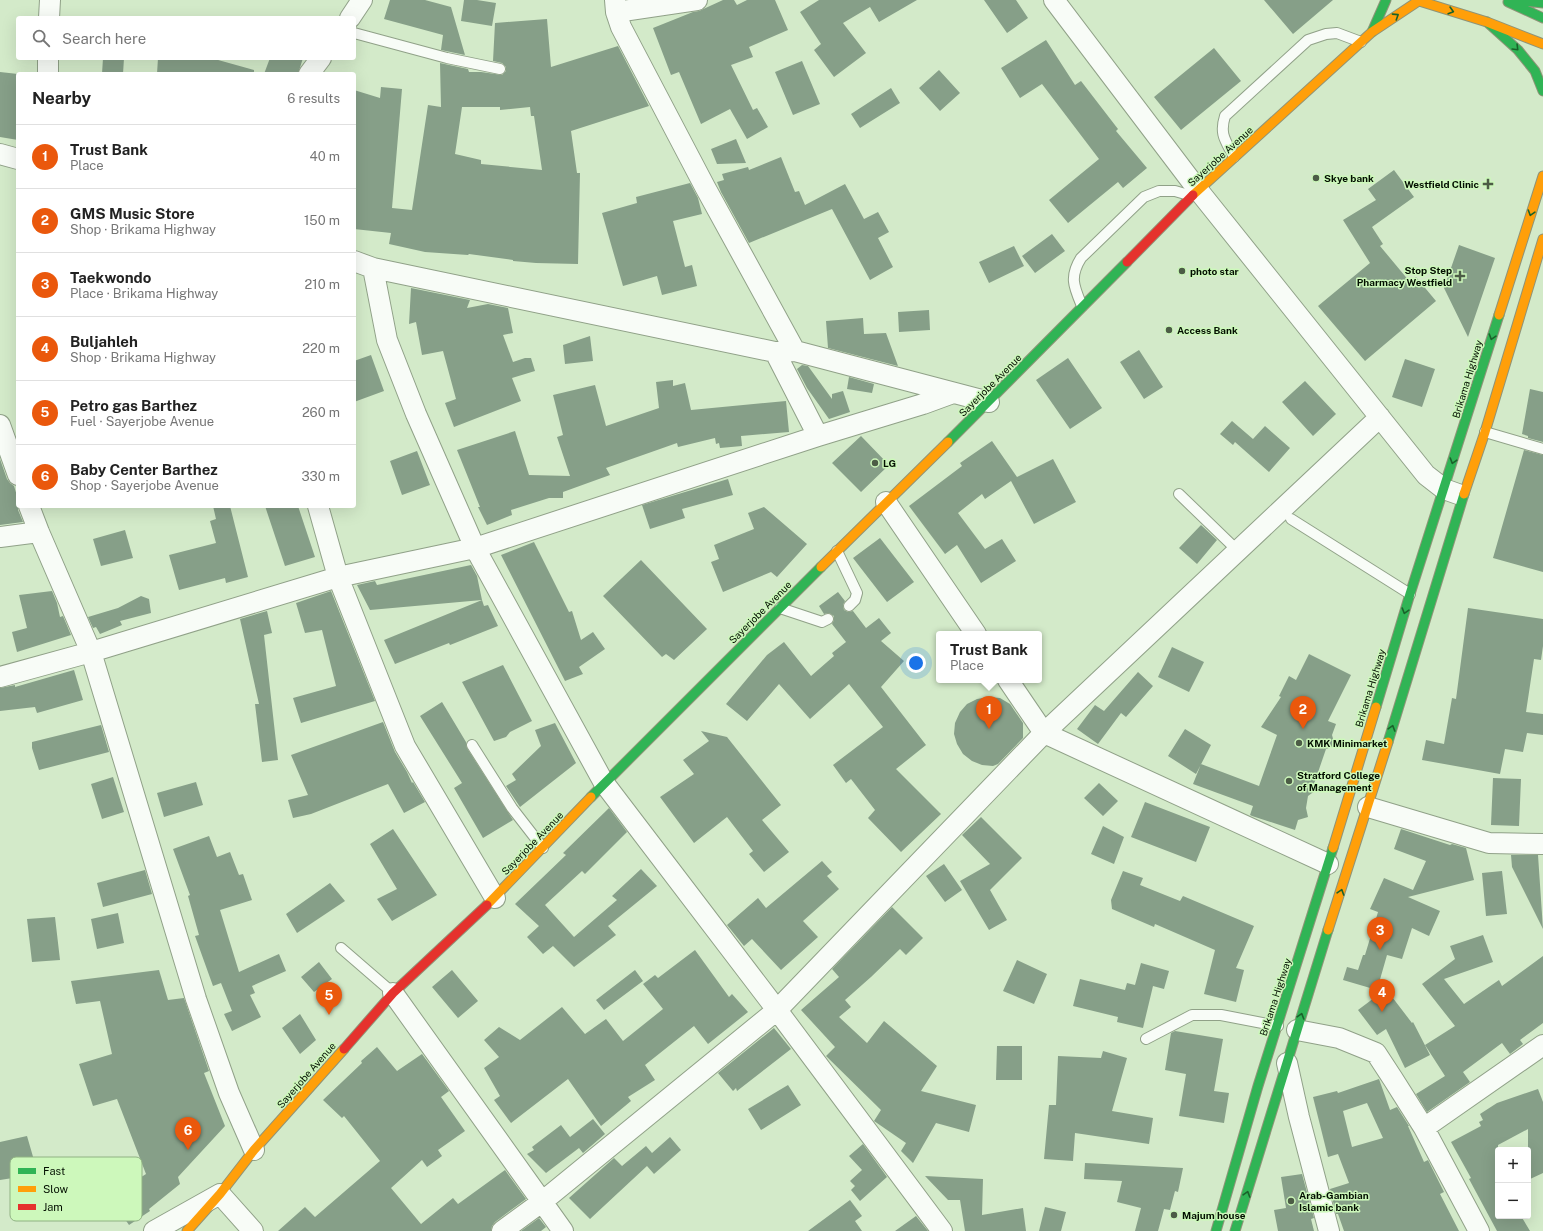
<!DOCTYPE html>
<html lang="en">
<head>
<meta charset="utf-8">
<style>
  body { margin:0; font-family:"Public Sans",sans-serif; background:#f6f6f6; color:#222 }
  .controls { position:absolute; right:12px; bottom:12px; display:grid; overflow:hidden; border-radius:4px; box-shadow:0 4px 16px #0002 }
  .controls button { width:36px; height:36px; display:grid; place-items:center; padding:0; border:0; border-bottom:1px solid #e0e0e0; background:#fff; color:#222; font:20px sans-serif }
  .you { position:absolute; left:916px; top:663px; width:14px; height:14px; margin:-10px; border:3px solid #fff; border-radius:50%; background:#1a73e8; box-shadow:0 0 0 6px #1a73e833 }
  .badge { display:grid; place-items:center; width:26px; height:26px; border-radius:50%; background:#ea580c; color:#fff; font-size:13px; font-weight:700 }
  .pin { position:absolute; translate:-50% -33px; filter:drop-shadow(0 1px 2px #0008) }
  .pin::after { content:''; position:absolute; top:21px; width:14px; height:12px; background:inherit; clip-path:polygon(0 0,100% 0,50% 100%) }
  .popup { position:absolute; left:936px; top:631px; width:106px; height:52px; box-sizing:border-box; display:grid; place-content:center; border-radius:4px; background:#fff; filter:drop-shadow(0 1px 3px #0005); font-size:13px; white-space:nowrap; color:#767676 }
  .popup b { font-size:15px; color:#222 }
  .popup::after { content:''; position:absolute; left:50%; top:100%; margin-left:-8px; border:8px solid transparent; border-top-color:#fff }
  .list { margin:0; padding:0; list-style:none }
  h2 { display:flex; justify-content:space-between; align-items:center; height:52px; margin:0; padding:0 16px; font-size:17px }
  h2 small { font-size:13px; font-weight:400; color:#767676 }
  .list li { display:grid; grid-template-columns:26px 1fr auto; gap:12px; align-items:center; box-sizing:border-box; height:64px; padding:0 16px; border-top:1px solid #e0e0e0 }
  .list b { display:block; font-size:15px; white-space:nowrap }
  .list p { margin:0; font-size:13px; white-space:nowrap; color:#767676 }
  .list em { font-size:13px; font-style:normal; color:#767676 }
  .icon { flex:none; width:22px; height:22px; fill:none; stroke:currentColor; stroke-width:2; stroke-linecap:round; stroke-linejoin:round }
  .map { position:relative; flex:none; width:1543px; height:1231px; overflow:hidden }
  .search { position:absolute; background:#fff; box-shadow:0 4px 16px #0002; left:16px; top:16px; width:340px; height:44px; display:flex; align-items:center; gap:10px; box-sizing:border-box; padding:0 14px; border-radius:4px; color:#767676; font-size:15px }
  .panel { position:absolute; background:#fff; box-shadow:0 4px 16px #0002; left:16px; top:72px; width:340px; height:436px; border-radius:4px }
  .map>svg:first-child { display:block }
  .building { fill:#869f88; fill-rule:evenodd }
  .lines { fill:none; stroke-linecap:round; stroke-linejoin:round }
  .lane-casing { stroke:#90a188; stroke-width:12 }
  .street-casing { stroke:#90a188; stroke-width:22 }
  .fast-casing { stroke:#8f9478; stroke-width:11 }
  .slow-casing { stroke:#8f9478; stroke-width:11 }
  .jam-casing { stroke:#8f9478; stroke-width:11 }
  .lane { stroke:#f8fcf7; stroke-width:10 }
  .street { stroke:#f8fcf7; stroke-width:20 }
  .fast { stroke:#30b455; stroke-width:9 }
  .slow { stroke:#ff9f0a; stroke-width:9 }
  .jam { stroke:#e5322d; stroke-width:9 }
  .oneway { stroke:#1a622a }
  .poi-dot { fill:#4c5c46; stroke:#cdf8bb; stroke-width:1.5 }
  .labels { text-anchor:middle; dominant-baseline:central; stroke-width:3; stroke-linejoin:round; paint-order:stroke }
  .street-label { font-size:10px; fill:#030f00; stroke:#cdf8bb }
  .poi-label { font-size:10px; font-weight:bold; fill:#030f00; stroke:#cdf8bb; text-anchor:start }
  .key { fill:#cdf8bb; stroke:#90b283; stroke-width:1 }
  .key-label { font-size:11px; fill:#030f00 }
</style>
</head>
<body>
<div class="map">
<svg width="1543" height="1231" viewBox="0 0 1543 1231">
  <rect width="100%" height="100%" fill="#d3eac9"/>
  <path class="building" d="M390,0H425L451,7L465,55L441,50L443,35L384,19Z
    M464,0H477L496,3L492,26L461,21Z
    M723,0H734L737,5L747,0H775L788,30L749,47L753,57L731,65L753,110L757,108L768,127L747,139L730,109L701,124L679,72L671,75L653,28L693,12L699,11Z
    M819,0H917L879,22L870,7L843,23L866,53L834,77L814,50L821,44L800,12Z
    M984,0H1016L1028,18L1007,33Z
    M1264,0H1333L1293,34Z
    M547,19L551,67L618,46L649,106L571,131L577,173H580L578,264L536,263L513,261V260L469,254L468,255L425,252L389,244L391,233L354,229V90L380,98L381,87L402,89L392,208L412,210L428,105L441,107L440,63L468,69L469,72H481L502,75L506,71V67L502,63L493,61L495,23ZM462,107H500V110L530,107L531,116H534L542,170L481,164V160L455,154Z
    M1046,40L1075,85L1081,81L1118,129L1116,131L1147,168L1123,188L1118,182L1068,223L1049,200L1099,159L1042,84L1020,98L1001,68Z
    M1214,48L1241,81L1181,130L1154,97Z
    M103,58H124L123,74H102Z
    M158,58H211L254,70V74H157Z
    M270,58H303L298,74H264Z
    M802,61L820,104L793,115L775,72Z
    M939,70L960,93L940,111L919,88Z
    M0,72L18,74V140L0,137Z
    M891,88L900,103L860,128L851,114Z
    M736,139L746,163L717,164L711,149Z
    M781,157L795,192L799,191L805,205L845,184L864,219L878,212L889,232L878,238L893,267L870,280L832,209L749,243L721,192L717,182L724,180L722,174L748,167L749,170Z
    M1394,170L1414,197L1372,227L1383,244L1380,246L1410,282L1416,277L1436,301L1365,361L1318,306L1370,263L1343,220L1376,200L1368,189Z
    M690,183L698,198L702,214L673,221L685,267L692,265L697,286L662,295L657,276L623,286L602,213L637,203L636,197Z
    M1052,234L1065,251L1035,273L1022,256Z
    M1459,245L1495,258L1468,337L1444,288Z
    M1014,246L1024,266L989,283L979,262Z
    M411,288L470,300L467,308L488,304L508,308L513,333L503,335L513,362L525,358H531L535,371L512,378L521,401L454,427L445,403L456,399L443,351L422,355L416,322L409,324Z
    M929,310L930,330L899,332L898,312Z
    M863,318L864,334L886,333L898,366L828,348L826,321Z
    M590,336L593,361L565,364L563,345Z
    M1139,350L1163,387L1144,399L1120,362Z
    M371,355L384,391L354,402V361Z
    M1068,358L1102,408L1070,429L1036,380Z
    M1405,359L1435,369L1422,407L1392,397Z
    M802,365L808,366L832,399V394L843,391L850,412L829,419L807,388L797,369Z
    M849,377L874,384L872,393L847,389Z
    M673,380V386L685,383L691,410L786,401L789,432L741,436L742,446L720,448L719,443L716,444L715,438L678,447L677,443L606,468L610,475L563,492V498H549L511,510L512,515L487,525L478,507H480L457,450L515,431L529,475L570,476L557,437L563,435L553,395L595,385L606,426L659,408L656,382Z
    M1305,381L1336,414L1313,436L1282,402Z
    M1530,389L1543,392V442L1528,438V436L1522,434Z
    M1232,421L1253,439L1265,426L1290,448L1269,472L1235,442L1233,445L1220,434Z
    M861,436L889,465L861,492L832,463Z
    M992,441L1017,477L1053,459L1076,502L1034,524L1011,481L985,499L982,494L958,513L985,549L1002,539L1016,561L981,583L957,545L945,554L909,506L962,466L960,463Z
    M1524,450L1543,455V572L1493,558Z
    M417,451L430,485L402,495L390,461Z
    M0,459L7,479L10,483L14,486L18,499V510L23,522L0,525Z
    M728,479L733,495L682,509L685,518L650,529L642,505Z
    M213,506H230L248,577L226,583L225,578L179,590L169,555L216,543L210,521L216,519Z
    M265,506H298L315,557L285,566Z
    M764,507L807,544L777,577L771,572L723,592L711,562L719,559L714,545L754,529L748,513Z
    M1201,525L1217,540L1197,564L1179,548Z
    M125,530L133,558L101,566L93,539Z
    M880,538L914,582L887,602L853,558Z
    M534,542L569,612L572,611L581,640L593,632L605,649L579,667L583,674L565,681L501,555Z
    M641,560L707,629L674,660L666,654L662,657L603,596Z
    M471,565L477,576L482,600L370,610L357,585L375,581L377,585Z
    M52,591L57,603L60,617L63,616L71,635L17,652L12,632L27,628L19,595Z
    M331,591L375,701L301,723L293,698L336,686L322,630L305,633L296,603Z
    M838,592L845,601L843,605L844,610L848,612L853,611L866,628L879,618L891,633L881,641L904,661L881,687L926,745L896,769L941,814L901,852L868,818L875,810L851,779L846,783L833,765L883,727L849,684L810,719L779,684L747,721L726,704L767,655L784,642L811,676L834,656L832,653L846,642L832,624L834,620V616L829,613L824,614L819,606Z
    M141,596L149,599L151,613L120,621L122,625L100,634L96,627L93,628L88,617L118,608Z
    M482,600L484,606L488,605L498,626L450,645L449,643L395,664L384,640Z
    M1468,608L1543,619V646L1541,660L1534,659L1526,712L1543,714V735L1527,733L1523,752L1505,749L1500,774L1422,760L1426,740L1444,744L1452,698L1456,699Z
    M267,611L272,633L264,635L278,760L262,762L255,704H259L240,619Z
    M1172,647L1204,662L1189,692L1158,677Z
    M1309,654L1351,675L1328,721L1336,724L1332,735L1335,746L1326,749L1314,784L1316,790L1308,796L1306,808L1308,817L1298,820L1295,830L1252,816L1250,815L1253,806L1193,784L1201,764L1259,786L1277,735L1261,727L1281,697L1279,696L1289,676L1296,680Z
    M503,665L532,721L510,732L506,737L494,741L462,682Z
    M74,670L83,700L37,713L35,707L0,711V688L15,685V687Z
    M1138,672L1153,686L1126,717L1121,713L1098,744L1077,729L1095,705L1104,711Z
    M989,697L1000,698L1010,704L1023,723V738L998,764L993,766L982,765L972,761L963,754L957,744L954,734L955,723L960,712L967,704L977,699Z
    M442,702L466,742L467,748L513,820L483,838L454,788L462,783L420,716Z
    M383,722L395,752L407,772L412,783L413,782L425,802L404,813L388,784L311,814L293,818L288,800L308,795L291,755Z
    M555,723L576,763L520,807L506,786L516,780L512,774L541,746L535,730Z
    M101,725L109,752L39,770L32,748V742Z
    M1185,729L1211,745L1196,774L1168,756Z
    M701,731L727,737L781,805L762,820L789,852L764,872L749,854L753,851L727,817L694,843L660,797L694,774L683,760L709,741Z
    M113,777L124,812L102,819L91,784Z
    M1493,778L1521,779L1519,826L1491,825Z
    M196,782L203,805L164,817L157,793Z
    M1099,783L1118,801L1103,816L1084,798Z
    M1145,802L1210,827L1196,862L1131,837Z
    M609,808L627,832L585,874L582,871L545,905L574,937L617,900L612,896L641,869L657,886L608,926L616,935L574,967L553,946L543,954L527,937L539,926L515,904L566,855L563,853Z
    M981,817L1022,858L990,890L1007,920L989,930L960,881L990,864L962,835Z
    M1103,826L1124,837L1114,864L1091,854Z
    M393,829L437,895L392,921L377,899L397,889L370,844Z
    M1401,829L1450,845L1452,844L1466,848L1474,880L1408,897L1440,911L1429,936L1412,928L1402,959L1387,955L1377,990L1343,980L1347,967L1358,970L1363,955H1365L1378,912L1370,909L1384,878L1413,890L1426,861L1394,849Z
    M209,836L217,857L230,852L239,875L243,874L252,900L220,910L239,972L279,954L286,971L252,986L255,993L250,995L261,1017L232,1031L224,1014L232,1011L221,983L213,986L195,936L199,935L188,896L190,895L173,849Z
    M1511,855H1538L1543,929L1512,867Z
    M822,861L832,872L827,876L839,889L803,921L818,937L781,970L752,939L744,946L727,925L758,898L766,908Z
    M944,864L962,890L945,902L926,876Z
    M145,870L152,894L103,907L97,883Z
    M1123,871L1143,878L1140,885L1180,901L1183,896L1254,926L1236,968L1244,970L1236,1002L1204,994L1215,950L1155,924L1154,927L1112,909L1111,900Z
    M1502,871L1507,914L1486,916L1482,873Z
    M330,883L345,901L297,933L286,914Z
    M892,907L923,938L906,955L900,949L871,977L845,1000L851,1007L839,1017L867,1043L884,1021L937,1066L921,1091L976,1105L969,1132L936,1123L913,1163L901,1151L906,1143L874,1121L881,1110L826,1056L835,1047L801,1010L839,977L832,969Z
    M118,913L124,943L97,949L91,919Z
    M55,917L60,960L32,962L27,919Z
    M1483,935L1493,962L1444,979L1464,1004L1499,980L1502,986L1543,956V1023L1520,1040L1523,1044L1510,1054L1502,1043L1463,1072L1470,1082L1427,1112L1416,1094L1445,1076L1425,1045L1455,1026L1422,984L1455,959L1450,946Z
    M695,950L729,997L732,994L748,1012L708,1044L694,1026L645,1065L655,1080L628,1097L631,1101L601,1126L568,1079L511,1123L494,1100L500,1096L484,1068L499,1057L484,1040L499,1027L520,1040L562,1007L585,1034L606,1019L623,1041L663,1009L643,984L655,975L658,978Z
    M1017,960L1047,974L1034,1004L1003,991Z
    M319,962L332,979L314,992L301,977Z
    M1141,963L1169,971L1164,989L1153,986L1143,1028L1117,1022L1118,1017L1073,1006L1080,979L1125,990L1127,983L1135,985Z
    M159,970L168,1000L184,998L209,1071L204,1073L225,1126L178,1177L180,1184L149,1209L150,1211L129,1225L110,1197L146,1174L117,1099L93,1106L79,1064L112,1054L100,1001L76,1004L71,981Z
    M452,970L478,1001L458,1018L432,987Z
    M635,970L643,981L604,1010L596,1000Z
    M1386,989L1412,1023L1413,1022L1430,1055L1405,1068L1386,1029L1377,1035L1358,1010Z
    M300,1014L316,1040L300,1054L282,1028Z
    M774,1028L791,1049L737,1091L736,1088L733,1091L718,1073Z
    M1175,1031L1223,1039L1214,1091L1229,1093L1224,1123L1179,1116L1186,1074L1165,1070L1171,1033Z
    M997,1046H1022V1080H996Z
    M377,1047L397,1071L422,1054L449,1091L441,1097L465,1131L438,1150L442,1156L427,1167L422,1160L391,1188L421,1224L453,1198L458,1204L505,1170L526,1199L495,1222L492,1226L491,1231H278L305,1207L315,1217L380,1161L344,1116L342,1118L323,1100L362,1063L361,1061Z
    M1103,1051L1127,1058L1112,1111L1153,1118L1149,1144L1075,1133L1073,1161L1044,1159L1049,1105H1056L1058,1056L1101,1058Z
    M1379,1079L1390,1110L1397,1107L1409,1126H1408L1424,1162L1428,1160L1444,1192L1440,1194L1459,1231H1344L1338,1214H1336L1330,1189L1349,1183L1338,1154L1328,1157L1313,1097L1337,1091L1338,1093ZM1367,1103L1383,1138L1352,1147L1343,1111Z
    M788,1085L801,1105L761,1130L748,1109Z
    M1538,1089L1543,1102V1173L1528,1180V1129L1498,1145V1216H1521L1530,1231H1497L1469,1179L1471,1178L1451,1142L1481,1126L1479,1122L1483,1120L1480,1114L1497,1103Z
    M593,1119L605,1134L583,1153L579,1148L546,1173L527,1154L534,1150L532,1147L561,1125L570,1137Z
    M27,1136L38,1174L0,1180V1142Z
    M670,1137L681,1150L654,1174L647,1166L590,1219L569,1198L614,1158L622,1166L646,1146L652,1153Z
    M863,1144L887,1177L860,1201L851,1190L855,1186L850,1181L862,1170L849,1156Z
    M1085,1163L1183,1168L1178,1192L1175,1191L1170,1210L1164,1209L1158,1231H1135L1141,1208L1117,1202L1122,1181L1084,1179Z
    M1302,1174L1314,1218L1311,1219L1314,1231H1278L1274,1210L1286,1208L1281,1177Z
    M925,1176L983,1179L982,1215L1023,1208L1026,1231H965L960,1200H948Z
    M850,1200L862,1216L855,1221L862,1231H808Z
    M1045,1207L1066,1212L1061,1231H1039Z
    M916,1216L928,1231H895Z
    M539,1218L546,1227L541,1231H521Z"/>
  <g class="lines">
    <defs>
      <path id="lane" d="M354,33L447,58L500,69
        M1234,157C1226,141 1219,135 1225,116L1308,40L1326,34L1337,33L1361,42
        M1082,306C1074,287 1069,277 1081,258L1144,197L1159,191H1175L1192,196
        M1485,432L1543,449
        M1179,494L1238,551
        M1291,519L1410,594
        M837,551L857,593L855,600L849,606
        M780,608L822,622L828,619
        M472,745L512,808L543,848
        M341,948L393,993
        M1146,1039L1192,1015H1221L1278,1026"/>
      <path id="street" d="M615,0L616,12L621,27L705,187L795,351
        M1054,0L1198,190L1426,475L1444,489L1458,494
        M616,12L697,0
        M49,18L50,0
        M350,18L362,0
        M48,74V58
        M309,74L321,58
        M0,154L18,159
        M354,261L373,268L387,340L416,414L475,548L604,783L777,1010L942,1231
        M373,268L775,352L795,351L989,402
        M775,352L818,436
        M0,425L18,475
        M886,502L976,634
        M29,506L39,532L91,652L196,999L229,1093L254,1150
        M318,506L338,577L405,746L495,898
        M0,537L39,532
        M0,677L91,652L338,577L475,548L818,436L923,404L953,393
        M1008,680L1044,733L1328,864
        M1368,807L1489,843L1543,844
        M393,993L563,1231
        M1297,1030L1339,1038L1376,1053L1393,1079L1424,1128L1479,1231
        M1287,1063L1299,1117L1329,1231
        M1424,1128L1543,1045
        M154,1231L220,1194L253,1231
        M502,1231L543,1201L777,1010L1044,733L1380,417"/>
      <path id="fast" d="M1514,0L1543,3
        M1508,2L1543,18
        M1487,22L1518,50L1535,71L1543,91
        M1372,32L1386,0
        M948,442L1127,262
        M1376,707L1410,594L1499,315
        M1388,742L1464,494
        M591,797L821,567
        M1216,1231L1258,1086L1333,848
        M1235,1231L1328,930"/>
      <path id="slow" d="M1416,0L1487,22L1543,44
        M1193,195L1372,32L1420,0
        M1499,315L1543,176
        M1464,494L1485,432L1543,239
        M821,567L948,442
        M1333,848L1376,707
        M487,905L591,797
        M1328,930L1388,742
        M187,1231L220,1194L254,1150L344,1049"/>
      <path id="jam" d="M1127,262L1193,195
        M344,1049L393,993L487,905"/>
    </defs>
    <use href="#lane" class="lane-casing"/>
    <use href="#street" class="street-casing"/>
    <use href="#fast" class="fast-casing"/>
    <use href="#slow" class="slow-casing"/>
    <use href="#jam" class="jam-casing"/>
    <use href="#lane" class="lane"/>
    <use href="#street" class="street"/>
    <use href="#fast" class="fast"/>
    <use href="#slow" class="slow"/>
    <use href="#jam" class="jam"/>
  </g>
  <defs><path id="oneway-chevron" d="M-2-3.5L2.5 0L-2 3.5" fill="none" stroke-width="1.6" stroke-linecap="round" stroke-linejoin="round"/></defs>
  <g class="oneway">
    <use href="#oneway-chevron" transform="translate(1451 11) rotate(16)"/>
    <use href="#oneway-chevron" transform="translate(1396 16) rotate(-33)"/>
    <use href="#oneway-chevron" transform="translate(1516 48) rotate(45)"/>
    <use href="#oneway-chevron" transform="translate(1531 213) rotate(107)"/>
    <use href="#oneway-chevron" transform="translate(1492 337) rotate(107)"/>
    <use href="#oneway-chevron" transform="translate(1453 461) rotate(107)"/>
    <use href="#oneway-chevron" transform="translate(1405 611) rotate(107)"/>
    <use href="#oneway-chevron" transform="translate(1392 728) rotate(-73)"/>
    <use href="#oneway-chevron" transform="translate(1341 892) rotate(-72)"/>
    <use href="#oneway-chevron" transform="translate(1301 1016) rotate(-73)"/>
    <use href="#oneway-chevron" transform="translate(1247 1194) rotate(-73)"/>
  </g>
  <g class="poi-dot">
    <circle cx="1316" cy="178" r="4"/>
    <path d="M1486 178h4v4h4v4h-4v4h-4v-4h-4v-4h4z"/>
    <circle cx="1182" cy="271" r="4"/>
    <path d="M1458 270h4v4h4v4h-4v4h-4v-4h-4v-4h4z"/>
    <circle cx="1169" cy="330" r="4"/>
    <circle cx="875" cy="463" r="4"/>
    <circle cx="1299" cy="743" r="4"/>
    <circle cx="1289" cy="781" r="4"/>
    <circle cx="1291" cy="1201" r="4"/>
    <circle cx="1174" cy="1215" r="4"/>
  </g>
  <g class="labels">
    <g class="street-label">
      <text transform="translate(1220 156) rotate(-42)">Sayerjobe Avenue</text>
      <text transform="translate(1467 379) rotate(-73)">Brikama Highway</text>
      <text transform="translate(990 385) rotate(-45)">Sayerjobe Avenue</text>
      <text transform="translate(760 612) rotate(-45)">Sayerjobe Avenue</text>
      <text transform="translate(1370 688) rotate(-73)">Brikama Highway</text>
      <text transform="translate(532 843) rotate(-46)">Sayerjobe Avenue</text>
      <text transform="translate(1275 997) rotate(-72)">Brikama Highway</text>
      <text transform="translate(306 1075) rotate(-49)">Sayerjobe Avenue</text>
    </g>
    <g class="poi-label">
      <text x="1324" y="178">Skye bank</text>
      <text x="1479" y="184" text-anchor="end">Westfield Clinic</text>
      <text x="1452" y="270" text-anchor="end">Stop Step<tspan x="1452" dy="12">Pharmacy Westfield</tspan></text>
      <text x="1190" y="271">photo star</text>
      <text x="1177" y="330">Access Bank</text>
      <text x="883" y="463">LG</text>
      <text x="1307" y="743">KMK Minimarket</text>
      <text x="1297" y="775">Stratford College<tspan x="1297" dy="12">of Management</tspan></text>
      <text x="1299" y="1195">Arab-Gambian<tspan x="1299" dy="12">Islamic bank</tspan></text>
      <text x="1182" y="1215">Majum house</text>
    </g>
  </g>
  <rect x="10" y="1157" width="132" height="64" rx="6" class="key"/>
  <rect x="18" y="1168" width="18" height="6" fill="#30b455"/>
  <rect x="18" y="1186" width="18" height="6" fill="#ff9f0a"/>
  <rect x="18" y="1204" width="18" height="6" fill="#e5322d"/>
  <g class="key-label">
    <text x="43" y="1175">Fast</text>
    <text x="43" y="1193">Slow</text>
    <text x="43" y="1211">Jam</text>
  </g>
</svg>
<div class="controls">
<button>+</button>
<button>−</button>
</div>
<div class="you"></div>
<div class="pin badge" style="left:989px;top:729px">1</div>
<div class="popup"><b>Trust Bank</b>Place</div>
<div class="pin badge" style="left:1303px;top:729px">2</div>
<div class="pin badge" style="left:1380px;top:950px">3</div>
<div class="pin badge" style="left:1382px;top:1012px">4</div>
<div class="pin badge" style="left:329px;top:1015px">5</div>
<div class="pin badge" style="left:188px;top:1150px">6</div>
<div class="search"><svg class="icon" aria-label="search" viewBox="0 0 24 24"><circle cx="10" cy="10" r="6"/><path d="M15 15l6 6"/></svg>Search here</div>
<section class="panel">
<h2>Nearby<small>6 results</small></h2>
<ul class="list">
<li><span class="badge">1</span><div><b>Trust Bank</b><p>Place</p></div><em>40 m</em></li>
<li><span class="badge">2</span><div><b>GMS Music Store</b><p>Shop · Brikama Highway</p></div><em>150 m</em></li>
<li><span class="badge">3</span><div><b>Taekwondo</b><p>Place · Brikama Highway</p></div><em>210 m</em></li>
<li><span class="badge">4</span><div><b>Buljahleh</b><p>Shop · Brikama Highway</p></div><em>220 m</em></li>
<li><span class="badge">5</span><div><b>Petro gas Barthez</b><p>Fuel · Sayerjobe Avenue</p></div><em>260 m</em></li>
<li><span class="badge">6</span><div><b>Baby Center Barthez</b><p>Shop · Sayerjobe Avenue</p></div><em>330 m</em></li>
</ul>
</section>
</div>
</body>
</html>
